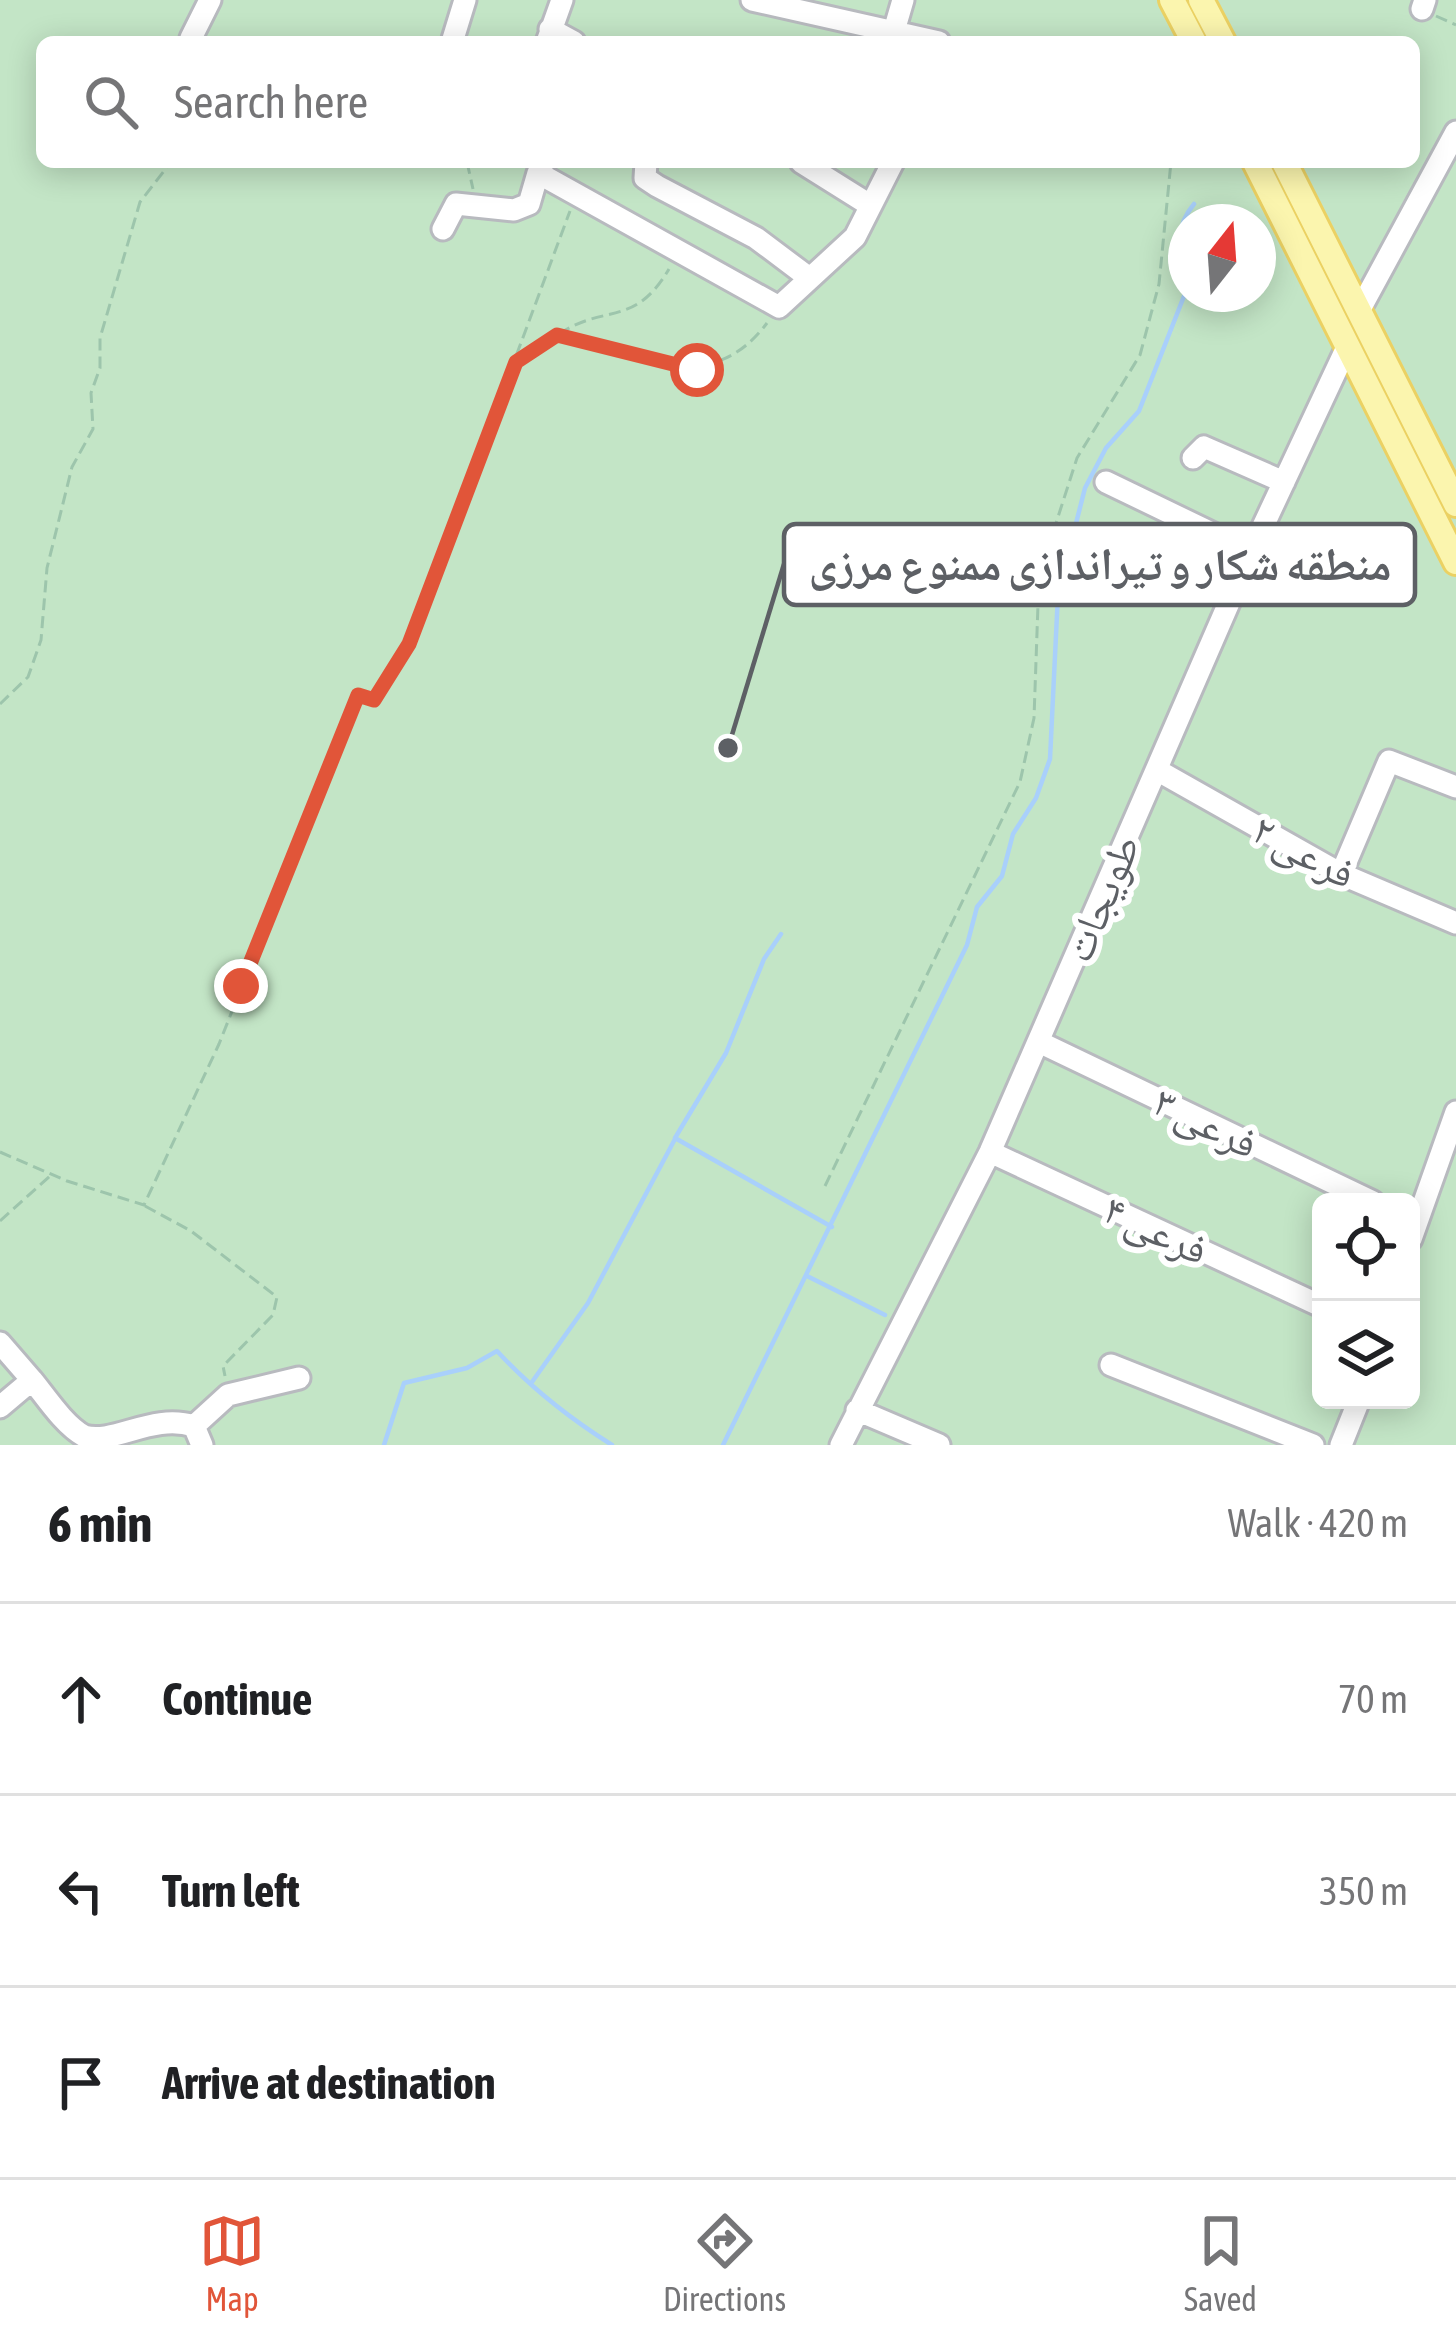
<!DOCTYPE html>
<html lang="en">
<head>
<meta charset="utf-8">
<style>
  body { margin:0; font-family:"Asap Condensed","Noto Naskh Arabic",sans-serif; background:#f6f6f6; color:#202124 }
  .controls { position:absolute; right:36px; bottom:36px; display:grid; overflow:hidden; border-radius:18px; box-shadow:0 6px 30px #0003 }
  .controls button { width:108px; height:108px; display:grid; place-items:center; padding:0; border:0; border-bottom:3px solid #e0e0e0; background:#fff; color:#202124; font:60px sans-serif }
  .compass { position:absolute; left:1168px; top:204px; width:108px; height:108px; border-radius:50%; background:#fff; box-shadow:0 6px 30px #0003; rotate:17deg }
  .stop { position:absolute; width:36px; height:36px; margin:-27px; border:9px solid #e15539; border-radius:50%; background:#fff }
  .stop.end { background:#e15539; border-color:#fff; box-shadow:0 3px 12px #0008 }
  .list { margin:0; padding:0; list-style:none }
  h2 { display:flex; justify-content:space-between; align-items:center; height:156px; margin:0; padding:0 48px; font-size:51px }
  h2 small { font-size:39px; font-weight:400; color:#757577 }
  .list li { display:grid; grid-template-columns:78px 1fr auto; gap:36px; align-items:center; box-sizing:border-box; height:192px; padding:0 48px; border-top:3px solid #e0e0e0 }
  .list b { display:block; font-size:45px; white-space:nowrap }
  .list em { font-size:39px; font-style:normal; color:#757577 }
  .icon { flex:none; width:66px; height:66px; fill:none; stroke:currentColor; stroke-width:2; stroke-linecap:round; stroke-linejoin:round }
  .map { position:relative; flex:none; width:1456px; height:1445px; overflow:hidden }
  .search { position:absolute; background:#fff; box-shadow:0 6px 30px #0003; left:36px; right:36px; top:36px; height:132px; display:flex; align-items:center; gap:30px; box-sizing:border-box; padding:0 42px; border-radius:18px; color:#757577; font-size:45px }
  .sheet { height:732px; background:#fff }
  nav { display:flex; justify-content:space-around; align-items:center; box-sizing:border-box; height:168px; border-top:3px solid #e0e0e0; background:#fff; font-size:33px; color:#757577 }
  nav a { display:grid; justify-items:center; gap:6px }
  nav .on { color:#e15539 }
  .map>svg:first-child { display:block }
  .green { fill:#c3e5c6; fill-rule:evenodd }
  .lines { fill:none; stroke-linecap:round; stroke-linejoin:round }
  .stream { stroke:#a9d0fb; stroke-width:4.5 }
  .minor-casing { stroke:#b8babf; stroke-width:27 }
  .major-casing { stroke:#ebd163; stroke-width:30 }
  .path { stroke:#9dc5ac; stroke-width:3; stroke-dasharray:12 6; stroke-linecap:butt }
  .minor { stroke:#fff; stroke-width:21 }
  .major { stroke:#fbf5ae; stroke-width:24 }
  .route { stroke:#e15539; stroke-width:15 }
  .labels { text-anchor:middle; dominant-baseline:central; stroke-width:12; stroke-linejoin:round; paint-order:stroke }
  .street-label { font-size:42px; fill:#5d6065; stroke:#fff }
  .leader { fill:none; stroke:#5d6065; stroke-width:4.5 }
  .callout-dot { fill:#5d6065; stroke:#fff; stroke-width:4.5 }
  .callout { fill:#fff; stroke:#5d6065; stroke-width:4.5 }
  .callout-label { font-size:45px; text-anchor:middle; font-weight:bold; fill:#5d6065 }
</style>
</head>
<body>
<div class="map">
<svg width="1456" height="1445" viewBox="0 0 1456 1445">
  <rect width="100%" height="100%" fill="#efeee6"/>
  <path class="green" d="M0,0H1456V1445H0ZM42,42H1414V162H42ZM1186,222H1258V294H1186ZM1321,1202H1411V1400H1321Z"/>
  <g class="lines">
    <path class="stream" d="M1186,272C1179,244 1175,227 1194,204
      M781,934L764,959L726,1053L675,1138L832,1227
      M807,1276L885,1315
      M532,1382L588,1303L675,1139
      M384,1445L404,1383L467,1368L497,1351C531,1388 569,1418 612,1445
      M723,1445L967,945L977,907L1002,876L1013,834L1036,798L1050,759L1058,594L1085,488L1106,448L1139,411L1186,291"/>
    <defs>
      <path id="minor" d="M752,0L939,42
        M1422,9L1425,0
        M550,29L574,42
        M894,31L903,0
        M191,38L210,0
        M453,39L465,0
        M547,42L562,0
        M544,162L538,173L779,307L855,237L893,162
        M646,162L645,178L657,186L756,238L808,277
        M801,162L868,204
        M443,229L456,204L514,210L529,204L538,173
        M1359,311L1456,132
        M1193,458L1204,447L1284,482
        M1106,482L1251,552
        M1157,770L1341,874L1456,923
        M1341,874L1389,761L1456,787
        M1039,1042L1373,1202
        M990,1152L1321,1306
        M1411,1239L1456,1112
        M0,1343L32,1380L0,1407
        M1111,1365L1313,1445
        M32,1380C46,1397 64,1425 84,1436C114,1445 152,1413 194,1426L202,1445
        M857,1410L939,1445
        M194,1426L228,1395L299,1378
        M841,1445L990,1152L1251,552L1348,345
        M1341,1445L1359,1400"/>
      <path id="major" d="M1172,0L1194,42
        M1201,0L1223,42
        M1255,162L1456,562
        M1284,162L1456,504"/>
    </defs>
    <use href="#minor" class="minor-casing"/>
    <use href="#major" class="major-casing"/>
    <path class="path" d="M1436,16L1456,25
      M467,162L473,189
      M508,162L523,168
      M559,334C606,303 634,328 669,269
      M517,361L557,335C632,355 710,400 767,323
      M0,704L28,677L41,640L47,568L72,467L93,429L91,393L100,368V338L140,202L171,162
      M0,1152L67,1181L144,1205L219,1044L358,695L374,700L409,644L570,211
      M825,1186L1020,782L1034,718L1039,576L1077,458L1140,355L1159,284L1171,162
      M145,1206L191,1231L277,1297L273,1315L223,1366L225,1376
      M0,1221L50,1176"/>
    <use href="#minor" class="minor"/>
    <use href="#major" class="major"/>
  </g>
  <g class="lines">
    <path class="route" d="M241,986L358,695L374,700L409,644L516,362L557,335L697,370"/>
  </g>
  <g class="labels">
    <g class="street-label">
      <text transform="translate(1304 851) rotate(28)">فرعی ۲</text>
      <text transform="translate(1101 898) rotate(-67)">طویجات</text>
      <text transform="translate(1206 1122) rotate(26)">فرعی ۳</text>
      <text transform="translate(1156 1229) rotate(25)">فرعی ۴</text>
    </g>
  </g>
  <path class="leader" d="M728 748L784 564"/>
  <circle class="callout-dot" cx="728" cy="748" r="12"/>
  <rect class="callout" x="784" y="524" width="631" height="81" rx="12"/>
  <g class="callout-label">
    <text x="1100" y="580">منطقه شکار و تیراندازی ممنوع مرزی</text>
  </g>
</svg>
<div class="controls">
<button><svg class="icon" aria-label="locate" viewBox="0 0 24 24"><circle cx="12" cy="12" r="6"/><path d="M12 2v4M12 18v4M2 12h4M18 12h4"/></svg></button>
<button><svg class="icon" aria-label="layers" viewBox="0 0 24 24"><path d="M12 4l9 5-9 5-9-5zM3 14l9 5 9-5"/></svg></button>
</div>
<svg class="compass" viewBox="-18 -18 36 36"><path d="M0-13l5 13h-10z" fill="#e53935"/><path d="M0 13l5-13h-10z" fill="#757577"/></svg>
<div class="stop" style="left:697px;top:370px"></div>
<div class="stop end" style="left:241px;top:986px"></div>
<div class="search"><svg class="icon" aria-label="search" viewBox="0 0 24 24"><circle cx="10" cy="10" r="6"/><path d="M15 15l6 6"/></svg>Search here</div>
</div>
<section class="sheet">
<h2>6 min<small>Walk · 420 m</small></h2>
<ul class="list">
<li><svg class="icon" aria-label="ahead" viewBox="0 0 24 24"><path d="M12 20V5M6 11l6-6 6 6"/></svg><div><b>Continue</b></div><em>70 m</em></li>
<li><svg class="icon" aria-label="left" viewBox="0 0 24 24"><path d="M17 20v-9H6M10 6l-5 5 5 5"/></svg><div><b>Turn left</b></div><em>350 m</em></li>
<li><svg class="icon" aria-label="arrive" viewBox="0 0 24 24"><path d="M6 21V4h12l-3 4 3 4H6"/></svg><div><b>Arrive at destination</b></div></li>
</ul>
</section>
<nav>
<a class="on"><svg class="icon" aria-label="map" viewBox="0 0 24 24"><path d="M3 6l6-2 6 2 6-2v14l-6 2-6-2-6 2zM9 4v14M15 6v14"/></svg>Map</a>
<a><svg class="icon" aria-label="directions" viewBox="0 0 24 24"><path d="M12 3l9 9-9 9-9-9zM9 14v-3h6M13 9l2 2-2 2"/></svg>Directions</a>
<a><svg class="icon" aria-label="saved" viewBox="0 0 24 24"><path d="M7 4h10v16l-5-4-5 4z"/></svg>Saved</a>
</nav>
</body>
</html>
